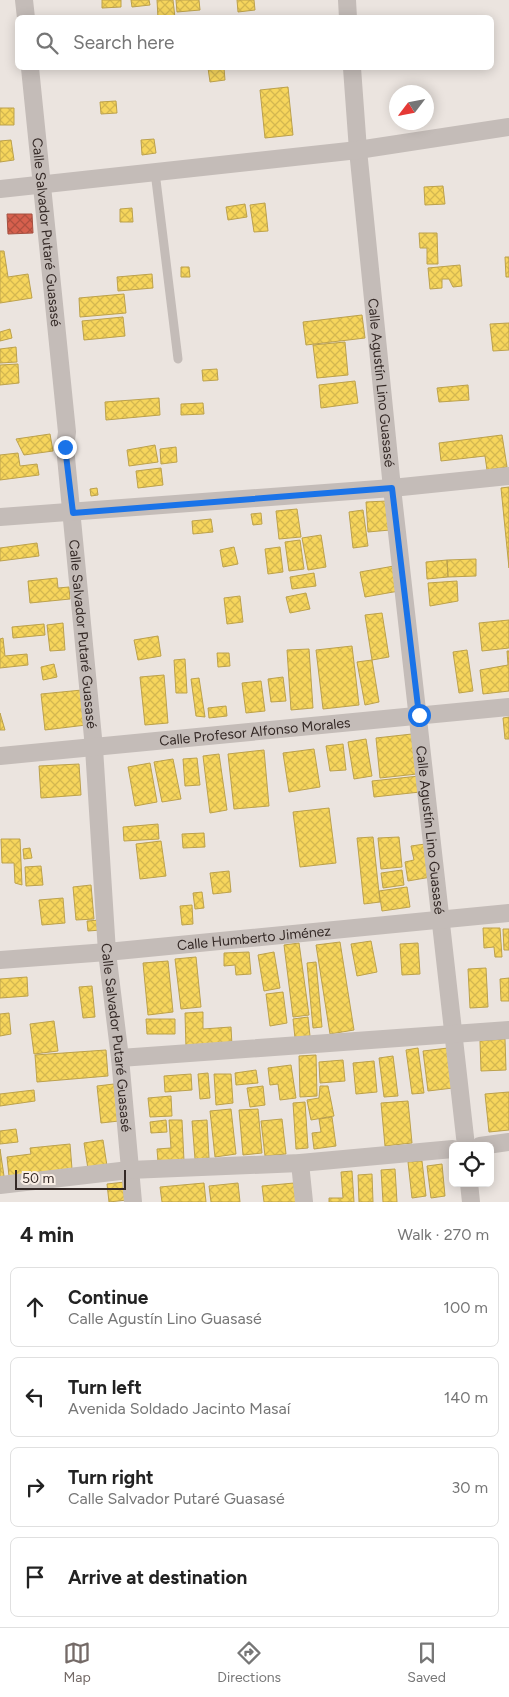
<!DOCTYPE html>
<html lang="en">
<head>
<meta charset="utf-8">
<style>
  body { margin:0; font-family:Figtree,sans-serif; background:#f6f6f6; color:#222 }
  .controls { position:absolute; right:15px; bottom:15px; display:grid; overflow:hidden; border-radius:8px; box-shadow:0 2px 12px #0003 }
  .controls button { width:45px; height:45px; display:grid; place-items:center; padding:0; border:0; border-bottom:1px solid #e0e0e0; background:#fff; color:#222; font:25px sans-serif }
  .compass { position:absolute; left:389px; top:85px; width:45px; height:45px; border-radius:50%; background:#fff; box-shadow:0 2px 12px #0003; rotate:238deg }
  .scale { position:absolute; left:15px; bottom:12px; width:111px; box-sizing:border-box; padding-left:5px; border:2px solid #342926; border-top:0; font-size:14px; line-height:18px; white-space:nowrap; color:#342926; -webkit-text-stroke:4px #f9eee5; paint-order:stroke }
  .stop { position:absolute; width:15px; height:15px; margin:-11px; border:4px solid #1a73e8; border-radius:50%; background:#fff }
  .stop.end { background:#1a73e8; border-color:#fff; box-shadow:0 1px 5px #0008 }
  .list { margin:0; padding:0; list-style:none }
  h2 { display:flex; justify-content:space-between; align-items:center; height:65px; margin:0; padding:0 20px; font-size:21px }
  h2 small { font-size:16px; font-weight:400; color:#767676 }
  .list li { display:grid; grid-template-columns:32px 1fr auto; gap:15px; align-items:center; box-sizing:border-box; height:80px; margin:0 10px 10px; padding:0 10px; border:1px solid #e0e0e0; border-radius:8px }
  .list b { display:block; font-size:19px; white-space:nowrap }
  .list p { margin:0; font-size:16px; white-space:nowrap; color:#767676 }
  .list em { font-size:16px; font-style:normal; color:#767676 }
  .icon { flex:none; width:28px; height:28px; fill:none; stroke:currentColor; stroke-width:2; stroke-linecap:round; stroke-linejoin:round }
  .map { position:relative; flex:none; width:509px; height:1202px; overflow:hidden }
  .search { position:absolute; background:#fff; box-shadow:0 2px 12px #0003; left:15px; right:15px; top:15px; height:55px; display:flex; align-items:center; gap:12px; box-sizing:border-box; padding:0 18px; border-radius:8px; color:#767676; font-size:19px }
  .sheet { height:425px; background:#fff }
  nav { display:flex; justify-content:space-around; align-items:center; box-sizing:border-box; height:70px; border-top:1px solid #e0e0e0; background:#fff; font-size:14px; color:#767676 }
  nav a { display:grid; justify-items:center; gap:2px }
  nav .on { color:#746a67 }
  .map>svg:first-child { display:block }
  .homes { fill:url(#homes-cross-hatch); stroke:#bca14c }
  .shops { fill:url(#shops-cross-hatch); stroke:#a55041 }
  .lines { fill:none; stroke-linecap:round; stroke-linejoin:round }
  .service { stroke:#c4bcb8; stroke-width:9 }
  .minor { stroke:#c4bcb8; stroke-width:18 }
  .route { stroke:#1a73e8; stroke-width:6 }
  .labels { text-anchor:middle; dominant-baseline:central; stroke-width:5; stroke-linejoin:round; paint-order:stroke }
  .street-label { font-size:14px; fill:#342926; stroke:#f9eee5 }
</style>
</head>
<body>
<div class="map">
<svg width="509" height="1202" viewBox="0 0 509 1202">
  <defs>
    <pattern id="homes-cross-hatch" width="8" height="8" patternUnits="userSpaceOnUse" patternTransform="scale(1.25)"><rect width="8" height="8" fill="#f6d55c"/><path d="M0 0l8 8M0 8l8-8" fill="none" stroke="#d4b750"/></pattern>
    <pattern id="shops-cross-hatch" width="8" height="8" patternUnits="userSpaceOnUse" patternTransform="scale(1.25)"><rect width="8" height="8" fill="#d6604d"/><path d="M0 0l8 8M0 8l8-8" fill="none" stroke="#ae4f40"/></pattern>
  </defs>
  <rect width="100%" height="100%" fill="#ebe4df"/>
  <path class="homes" d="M102,0H121V7L102,8Z
    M131,0H149L150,5L132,7Z
    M157,0H173L175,18H158Z
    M176,0H199L200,10L177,12Z
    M237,0H254L255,10L238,12Z
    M208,68H224L225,80L210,82Z
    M288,87L293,135L265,138L260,90Z
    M116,101L117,113L101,114L100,102Z
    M0,108H14V125H0Z
    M154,139L156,153L142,155L141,140Z
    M11,140L14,160L0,162V141Z
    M443,186L445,204L425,205L424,187Z
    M265,203L268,231L254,232L250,205Z
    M245,204L247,217L228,220L226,207Z
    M132,208L133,222H120V209Z
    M419,233H437L438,264H427V248H420Z
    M0,251H4L8,277L28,274L32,298L0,303Z
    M505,257H509V277H506Z
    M460,265L462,286L453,287L449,279H442V288L430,289L428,268Z
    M181,267H189L190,277H181Z
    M152,274L153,288L118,291L117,277Z
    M124,294L126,313L80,317L79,298Z
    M362,315L365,338L306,345L303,322Z
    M123,317L125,336L84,340L82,321Z
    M509,323V350L493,351L490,324Z
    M10,329L12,338L0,341V332Z
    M345,342L348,375L317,378L313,345Z
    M16,347L17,362L0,363V349Z
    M18,364L19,383L0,385V365Z
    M217,369L218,380L203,381L202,370Z
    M355,381L358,403L321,408L319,385Z
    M468,385L469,400L439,402L437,388Z
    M159,398L160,415L106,420L105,402Z
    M203,403L204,414L181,415V404Z
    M50,434L53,451L24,455L16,439Z
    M502,435L507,467L487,470L485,456L441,461L439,443Z
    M155,445L158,462L129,466L127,450Z
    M176,447L177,462L161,464L160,449Z
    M18,453L20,466L37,464L39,475L0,480V455Z
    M161,468L163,485L138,488L136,471Z
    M509,487V568L501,488Z
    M97,488L98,495L91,496L90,489Z
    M387,501L390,530L368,532L366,502Z
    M297,509L301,537L279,539L276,511Z
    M363,510L368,546L353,548L349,512Z
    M261,513L262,524L253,525L251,514Z
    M211,519L213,532L193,534L192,521Z
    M321,535L326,567L308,570L302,538Z
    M300,540L304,569L289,571L285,542Z
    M37,543L39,556L0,561V548Z
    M234,547L238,564L223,567L220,550Z
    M280,547L283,572L268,574L265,549Z
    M476,559V576L448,577L447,560Z
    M447,560L448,577L427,579L426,562Z
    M394,566L399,591L365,597L360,572Z
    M314,573L316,586L292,589L290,577Z
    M57,578L58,588L69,587L70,599L30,603L28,581Z
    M457,581L458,601L430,606L428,583Z
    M306,593L310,609L290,613L286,597Z
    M240,596L243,622L227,624L224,598Z
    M382,613L389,657L372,660L365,615Z
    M509,620V648L482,651L479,623Z
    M63,623L65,650L50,651L47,625Z
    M44,624L45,635L13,638L12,627Z
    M158,636L161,656L138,660L134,640Z
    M3,638L5,656L27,654L28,665L0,668V639Z
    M352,646L359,705L323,709L316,650Z
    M309,649L313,708L291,710L287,650Z
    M467,650L473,691L459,693L453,652Z
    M507,651H509V691L483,694L480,670L508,665Z
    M217,653H229L230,666L218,667Z
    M185,659L187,693H176L174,660Z
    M372,660L379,702L365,705L357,662Z
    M54,664L57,677L43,680L41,667Z
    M164,675L168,723L145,725L140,677Z
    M283,677L286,701L271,702L268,679Z
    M199,678L205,717L196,716L191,679Z
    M261,681L265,711L246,713L242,683Z
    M82,690L86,725L45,730L41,694Z
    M226,706L227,716L209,718L208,708Z
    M0,713L5,730H0Z
    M509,717V739H505L503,718Z
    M412,734L417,774L380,778L376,738Z
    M366,739L372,776L354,779L348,742Z
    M343,744L346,770L330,771L326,746Z
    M314,749L320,787L289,792L283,753Z
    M264,750L269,806L234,809L228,754Z
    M219,754L227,810L210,813L203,756Z
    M197,758L200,785L185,786L183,759Z
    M173,759L181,799L162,802L154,762Z
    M150,763L157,802L135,806L128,767Z
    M79,764L81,795L41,798L39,766Z
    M419,776L420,792L374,797L372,781Z
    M329,808L336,863L300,867L293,812Z
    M158,824L159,839L124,841L123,827Z
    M204,833L205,847L183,848L182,834Z
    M373,837L380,902L364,904L357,838Z
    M399,837L402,867L381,869L378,838Z
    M1,839H20L22,885L15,883L14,863H2Z
    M161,841L166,876L140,879L136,844Z
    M425,844L431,877L408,881L405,862L414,860L411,846Z
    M30,848L32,858L24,859L23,849Z
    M41,866L43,885L26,886L25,867Z
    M402,870L404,885L383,888L381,873Z
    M229,871L231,892L213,894L210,873Z
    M91,885L94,919L76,920L73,887Z
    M407,887L410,907L382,911L379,891Z
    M202,892L204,908L195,909L193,893Z
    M63,898L65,923L42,925L39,900Z
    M192,905L193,924L182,925L180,906Z
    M100,920L101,930L88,931L87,921Z
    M483,928H500L502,957H495L494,947L484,948Z
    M503,929H509V950H504Z
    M371,941L377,972L357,976L351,944Z
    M340,942L354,1030L330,1034L316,945Z
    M299,943L309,1015L293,1017L284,945Z
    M418,943L420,974L402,975L400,944Z
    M249,952L251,974L236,975L235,965L224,966V953Z
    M274,952L280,988L264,991L258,955Z
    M196,957L201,1007L181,1009L175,959Z
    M168,961L173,1012L148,1015L143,963Z
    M316,962L322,1027L313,1028L307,963Z
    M486,968L488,1007L470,1008L468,969Z
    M27,977L28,996L0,998V979Z
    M509,978V1001H501L500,979Z
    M92,986L95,1017L83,1018L79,987Z
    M283,992L287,1023L270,1026L266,994Z
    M203,1012V1029L231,1027L232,1046L186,1048L185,1013Z
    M9,1013L11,1034L0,1036V1014Z
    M308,1017L310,1036L295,1038L293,1019Z
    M146,1019H175V1034H147Z
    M54,1021L58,1051L34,1054L30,1024Z
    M505,1039L506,1070L481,1071L480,1041Z
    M418,1048L424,1093L412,1094L406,1050Z
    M448,1048L453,1088L428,1091L423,1051Z
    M106,1050L108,1076L37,1082L35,1055Z
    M316,1055L317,1096L300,1097L299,1056Z
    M393,1056L398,1096L384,1097L379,1058Z
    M343,1060L345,1081L320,1083L319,1062Z
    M374,1061L377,1092L356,1094L353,1063Z
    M291,1065L296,1098L280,1100L278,1084L270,1085L268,1068Z
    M256,1070L258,1083L236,1085L235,1073Z
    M208,1073L210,1098L200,1099L198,1074Z
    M191,1074L192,1090L165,1092L164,1076Z
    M214,1074H231L233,1103L216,1105Z
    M114,1084L119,1121L101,1123L97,1086Z
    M263,1086L265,1105L250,1107L247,1088Z
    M320,1086H328L334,1116L311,1120L307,1100L319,1098Z
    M34,1090L35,1101L0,1106V1094Z
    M509,1092V1130L489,1132L485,1094Z
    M171,1096L172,1116L150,1117L148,1098Z
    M408,1101L412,1143L385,1146L381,1103Z
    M305,1102L308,1148L296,1149L293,1103Z
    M231,1109L236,1154L215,1157L210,1111Z
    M258,1109L262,1153L243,1155L239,1110Z
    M332,1117L336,1146L314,1149L312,1133L321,1132L319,1119Z
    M282,1119L286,1154L265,1156L261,1121Z
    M166,1120L167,1132L151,1133L150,1122Z
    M169,1120H182L184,1161L158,1162L157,1149L171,1148Z
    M207,1120L209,1158L195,1159L192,1121Z
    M16,1129L18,1142L0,1144V1131Z
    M103,1140L107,1166L88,1169L84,1143Z
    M70,1144L72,1169L9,1176L7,1157L31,1154L30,1148Z
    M0,1149L4,1176L0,1177Z
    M422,1161L426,1196L412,1198L408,1162Z
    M442,1164L445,1196L431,1198L427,1166Z
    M395,1169L397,1202H383L381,1170Z
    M352,1171L354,1202H329V1198H343L341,1172Z
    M372,1174L373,1202H359L358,1175Z
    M125,1182L127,1200L109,1202L107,1184Z
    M204,1183L206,1202H162L160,1187Z
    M238,1183L240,1202H211L209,1186Z
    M294,1183L296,1202H264L262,1186Z"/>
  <path class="shops" d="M7,214H32L33,233L8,234Z"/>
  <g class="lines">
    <path class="service" d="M155,172L178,359"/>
    <g class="minor">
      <path d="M24,0L26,18"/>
      <path d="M347,0L348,18"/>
      <path id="s1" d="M30,68L67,432L65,447L94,748L107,952L120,1058L133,1202"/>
      <path id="s2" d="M352,68L358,150L392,488L466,1146"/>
      <path d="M0,189L358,150L509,127"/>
      <path d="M0,517L392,488L509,476"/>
      <path id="s3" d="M0,756L509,707"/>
      <path id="s4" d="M0,960L107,952L509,913"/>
      <path d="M120,1058L509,1030"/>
      <path d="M480,1146L509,1142"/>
      <path d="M300,1163L304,1202"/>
      <path d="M469,1183L471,1202"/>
      <path d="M0,1185L129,1170L300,1163L453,1149"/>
    </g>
  </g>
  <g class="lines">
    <path class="route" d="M65,447L73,513L392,488L419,715"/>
  </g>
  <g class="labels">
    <g class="street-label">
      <text stroke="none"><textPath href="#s1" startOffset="165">Calle Salvador Putaré Guasasé</textPath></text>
      <text stroke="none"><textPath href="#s2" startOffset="316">Calle Agustín Lino Guasasé</textPath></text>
      <text stroke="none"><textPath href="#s1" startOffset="569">Calle Salvador Putaré Guasasé</textPath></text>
      <text stroke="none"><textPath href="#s3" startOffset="256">Calle Profesor Alfonso Morales</textPath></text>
      <text stroke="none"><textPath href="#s2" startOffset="766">Calle Agustín Lino Guasasé</textPath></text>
      <text stroke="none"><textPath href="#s4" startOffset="255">Calle Humberto Jiménez</textPath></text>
      <text stroke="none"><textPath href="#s1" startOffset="974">Calle Salvador Putaré Guasasé</textPath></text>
    </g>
  </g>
</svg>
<div class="controls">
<button><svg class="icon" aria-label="locate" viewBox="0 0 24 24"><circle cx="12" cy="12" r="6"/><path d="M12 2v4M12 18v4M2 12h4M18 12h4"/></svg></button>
</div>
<svg class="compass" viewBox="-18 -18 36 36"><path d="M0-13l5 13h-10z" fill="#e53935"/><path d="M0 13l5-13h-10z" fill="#767676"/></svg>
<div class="scale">50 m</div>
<div class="stop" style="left:419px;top:715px"></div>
<div class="stop end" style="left:65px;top:447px"></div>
<div class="search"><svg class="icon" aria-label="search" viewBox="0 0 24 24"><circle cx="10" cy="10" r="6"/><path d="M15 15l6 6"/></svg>Search here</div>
</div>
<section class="sheet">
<h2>4 min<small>Walk · 270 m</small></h2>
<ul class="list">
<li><svg class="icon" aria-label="ahead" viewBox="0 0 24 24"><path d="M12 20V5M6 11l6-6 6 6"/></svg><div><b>Continue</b><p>Calle Agustín Lino Guasasé</p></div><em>100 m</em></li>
<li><svg class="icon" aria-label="left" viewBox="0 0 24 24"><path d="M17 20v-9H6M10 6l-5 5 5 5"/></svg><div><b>Turn left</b><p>Avenida Soldado Jacinto Masaí</p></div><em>140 m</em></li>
<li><svg class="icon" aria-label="right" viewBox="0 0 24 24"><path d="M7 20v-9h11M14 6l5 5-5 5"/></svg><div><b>Turn right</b><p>Calle Salvador Putaré Guasasé</p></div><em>30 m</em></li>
<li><svg class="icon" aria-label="arrive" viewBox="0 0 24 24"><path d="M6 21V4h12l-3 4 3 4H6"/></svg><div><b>Arrive at destination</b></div></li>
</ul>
</section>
<nav>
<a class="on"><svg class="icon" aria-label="map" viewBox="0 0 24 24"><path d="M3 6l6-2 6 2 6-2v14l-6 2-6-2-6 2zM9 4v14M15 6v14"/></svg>Map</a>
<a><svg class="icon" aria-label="directions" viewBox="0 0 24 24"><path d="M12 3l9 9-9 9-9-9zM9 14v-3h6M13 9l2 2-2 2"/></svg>Directions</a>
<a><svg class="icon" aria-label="saved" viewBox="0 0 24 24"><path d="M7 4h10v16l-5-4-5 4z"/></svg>Saved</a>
</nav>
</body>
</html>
